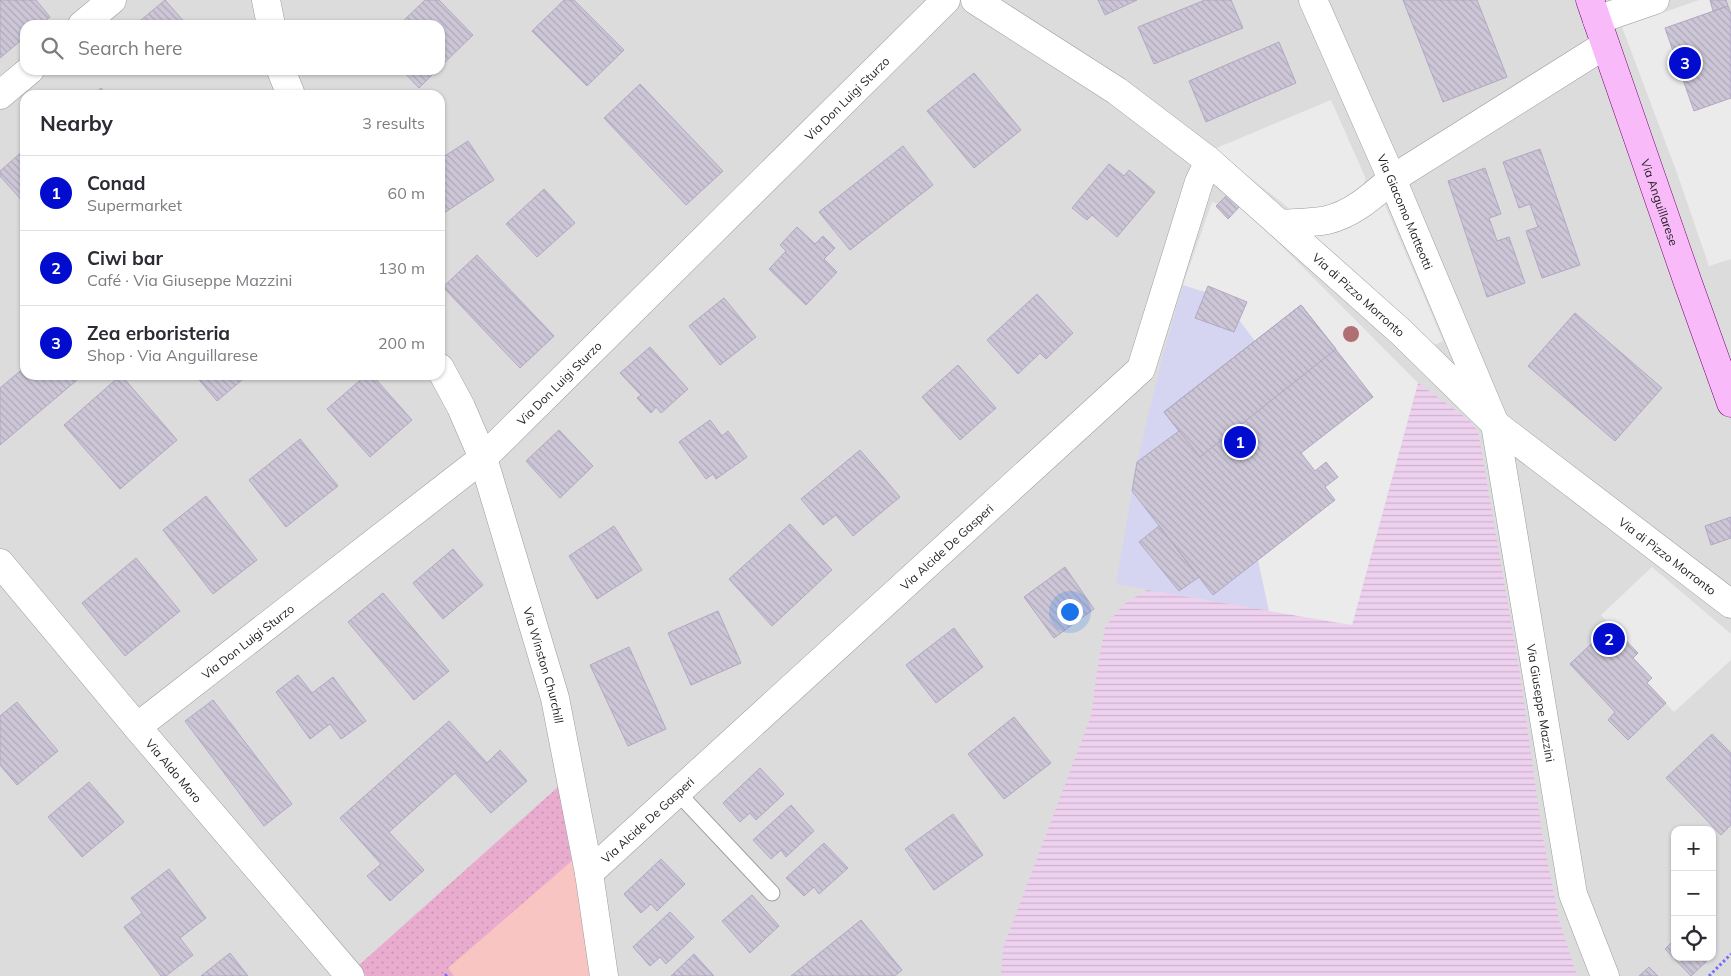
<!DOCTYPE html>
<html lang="en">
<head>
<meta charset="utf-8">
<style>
  body { margin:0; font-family:Mulish,sans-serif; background:#f7f7f7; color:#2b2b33 }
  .controls { position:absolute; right:15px; bottom:15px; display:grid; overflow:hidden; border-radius:10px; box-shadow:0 1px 4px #0004 }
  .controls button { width:45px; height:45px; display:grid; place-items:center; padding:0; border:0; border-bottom:1px solid #e1e1e2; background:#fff; color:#2b2b33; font:25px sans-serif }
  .you { position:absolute; left:1069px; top:611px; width:18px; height:18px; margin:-12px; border:4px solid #fff; border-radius:50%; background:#1a73e8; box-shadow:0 0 0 8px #1a73e833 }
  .badge { display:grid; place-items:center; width:32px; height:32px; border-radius:50%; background:#010cce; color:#fff; font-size:16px; font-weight:700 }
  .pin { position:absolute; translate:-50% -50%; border:2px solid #fff; box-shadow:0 1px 5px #0006 }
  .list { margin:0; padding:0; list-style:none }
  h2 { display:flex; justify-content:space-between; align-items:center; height:65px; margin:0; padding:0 20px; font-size:21px }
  h2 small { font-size:16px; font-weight:400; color:#7c7c81 }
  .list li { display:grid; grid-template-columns:32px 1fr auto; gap:15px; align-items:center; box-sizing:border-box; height:75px; padding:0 20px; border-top:1px solid #e1e1e2 }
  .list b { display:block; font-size:19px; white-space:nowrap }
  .list p { margin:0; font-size:16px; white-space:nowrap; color:#7c7c81 }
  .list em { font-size:16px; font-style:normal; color:#7c7c81 }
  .icon { flex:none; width:28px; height:28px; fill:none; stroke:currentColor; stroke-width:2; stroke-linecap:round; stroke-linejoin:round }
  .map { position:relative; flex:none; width:1731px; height:976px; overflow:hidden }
  .search { position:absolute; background:#fff; box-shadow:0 1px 4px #0004; left:20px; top:20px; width:425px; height:55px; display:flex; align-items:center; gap:12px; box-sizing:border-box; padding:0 18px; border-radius:15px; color:#7c7c81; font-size:19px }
  .panel { position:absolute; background:#fff; box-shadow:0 1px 4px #0004; left:20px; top:90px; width:425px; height:290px; border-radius:15px }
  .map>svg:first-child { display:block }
  .residential { fill:#dcdcdd; fill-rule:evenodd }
  .commercial { fill:#d5d5f1 }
  .farmland { fill:url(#farmland-rules) }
  .grass { fill:url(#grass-dots) }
  .park { fill:#f9c5c3 }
  .parking { fill:#ebebeb }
  .building { fill:url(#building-back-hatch); stroke:#b2a8c2 }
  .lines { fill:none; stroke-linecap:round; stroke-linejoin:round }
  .lane-casing { stroke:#9c9c9c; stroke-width:17 }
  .street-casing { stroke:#9c9c9c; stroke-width:29 }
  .secondary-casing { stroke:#770571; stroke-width:29 }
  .path { stroke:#746df9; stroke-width:3; stroke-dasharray:2.5 2.5; stroke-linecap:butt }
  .lane { stroke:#fff; stroke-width:15 }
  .street { stroke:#fff; stroke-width:28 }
  .secondary { stroke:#f9baf9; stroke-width:28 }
  .tree { fill:#b07073 }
  .labels { text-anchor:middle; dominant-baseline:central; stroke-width:4.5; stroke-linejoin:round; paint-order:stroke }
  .street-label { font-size:12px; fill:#1f1f1f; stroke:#fff }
</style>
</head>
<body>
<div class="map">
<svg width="1731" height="976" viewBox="0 0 1731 976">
  <defs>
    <pattern id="farmland-rules" width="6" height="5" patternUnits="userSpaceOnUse" patternTransform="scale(1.25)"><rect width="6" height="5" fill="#eed1ee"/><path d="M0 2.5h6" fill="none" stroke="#ccb3cc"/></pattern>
    <pattern id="grass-dots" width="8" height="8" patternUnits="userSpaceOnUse" patternTransform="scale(1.25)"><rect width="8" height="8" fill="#eaacce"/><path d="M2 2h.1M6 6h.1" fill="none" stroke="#c894b0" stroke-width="1.8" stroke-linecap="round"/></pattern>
    <pattern id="building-back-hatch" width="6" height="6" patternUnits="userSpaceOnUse" patternTransform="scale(1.25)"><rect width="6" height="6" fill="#ccc6d7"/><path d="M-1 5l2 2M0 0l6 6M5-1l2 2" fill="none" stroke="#afaab8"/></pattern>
  </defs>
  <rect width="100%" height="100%" fill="#ece6f0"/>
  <path class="residential" d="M0,0H1731V976H0ZM25,25H440V70H25ZM25,95H440V375H25ZM1675,830H1712V957H1675Z"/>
  <path class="commercial" d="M1183,285L1205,292L1208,286L1247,302L1301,305L1373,397L1301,453L1335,500L1258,560L1269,611L1116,584L1137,462L1161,363Z"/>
  <path class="farmland" d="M1418,383L1469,420L1478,431L1519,668L1542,833L1559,920L1577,976H1001L1003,948L1091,716L1096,678L1105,627L1124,604L1147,590L1352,625Z"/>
  <path class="grass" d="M558,787L572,861L449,968L454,976H366L358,966Z"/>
  <path class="park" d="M572,861L583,923L589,976H454L448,968Z"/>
  <path class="parking" d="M1699,0H1710L1713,11L1665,28L1694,111L1731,98V259L1709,266L1677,173L1622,27Z
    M1331,100L1366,179L1358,193L1329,209L1291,210L1214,149Z
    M1212,202L1218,204L1216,207L1228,218L1241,205L1418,383L1352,625L1269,611L1258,560L1335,500L1301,453L1373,397L1301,305L1255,341L1239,320L1246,302L1208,287L1205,292L1183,285Z
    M1385,205L1443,341L1428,348L1306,236L1341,230L1370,216Z
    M1652,567L1731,634V660L1674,712L1647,683L1652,678L1633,658L1638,653L1601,615Z"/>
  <path class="building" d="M0,0H36L50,17L40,25H25V37L0,58Z
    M165,0L187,25H135Z
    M425,0H439L473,35L440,67V25H399Z
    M564,0H574L624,50L587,86L532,31Z
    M1098,0H1137L1105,15Z
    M1205,0H1231L1243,28L1154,64L1138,27Z
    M1403,0H1477L1507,77L1443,102Z
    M1710,0H1726L1728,6L1713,11Z
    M1728,6L1731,14V98L1694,111L1665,28Z
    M1279,42L1296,83L1206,122L1189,81Z
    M402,70H437L419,88Z
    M974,73L1021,130L974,168L927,111Z
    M640,84L723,171L686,205L604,118Z
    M101,88L107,94L112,90L116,95H93Z
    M468,141L494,180L444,213L440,207V159Z
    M903,146L933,185L850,250L819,212Z
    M25,149V204L0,176V171Z
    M1540,149L1580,265L1542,278L1526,231L1538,227L1530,204L1519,208L1503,162Z
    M1109,164L1124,176L1129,170L1155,192L1117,237L1092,215L1087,220L1072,208Z
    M1485,168L1501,214L1489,218L1497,241L1509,237L1525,283L1487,297L1448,181Z
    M544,189L575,223L537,257L506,224Z
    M1228,194L1241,205L1228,219L1216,206Z
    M797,227L815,244L823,236L835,248L824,259L837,272L806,305L769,269L786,251L780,245Z
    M477,255L554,336L520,368L443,287Z
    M1208,286L1247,302L1234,332L1195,318Z
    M1037,294L1073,333L1046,359L1040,353L1018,374L987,340Z
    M724,298L756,337L720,365L689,326Z
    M1301,305L1336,349L1200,457L1164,412Z
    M1301,305L1373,397L1301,453L1315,471L1326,462L1338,477L1325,487L1335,500L1213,595L1132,491L1137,462L1179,431L1164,412Z
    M1575,313L1662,388L1615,441L1528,366Z
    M650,347L688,389L661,413L656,407L651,413L637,398L641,395L620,373Z
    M958,365L996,408L960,440L922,397Z
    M25,367V375H83L0,445V388Z
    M121,375L177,440L120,489L64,425Z
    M195,375H248L217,401Z
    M366,375H372L412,420L370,457L327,409Z
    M710,420L722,436L728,431L747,457L716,479L713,474L706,479L679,442Z
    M559,430L593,466L560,498L526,461Z
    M300,439L338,486L286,527L249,480Z
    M860,450L900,497L853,536L836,515L823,525L801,499Z
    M206,496L257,560L213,594L163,530Z
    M1731,517V538L1711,545L1705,526Z
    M790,524L832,570L772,626L729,579Z
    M614,526L642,570L597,599L569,556Z
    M1159,526L1199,577L1179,591L1139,542Z
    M453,549L483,585L443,619L413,583Z
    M136,558L180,611L125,656L82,603Z
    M1065,567L1094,609L1054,638L1024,597Z
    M383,593L449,671L414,700L348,622Z
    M718,611L741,663L691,685L668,633Z
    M1611,625L1638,653L1633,658L1652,678L1647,683L1666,703L1628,740L1608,720L1615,712L1570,664Z
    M954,628L983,667L936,703L906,665Z
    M629,647L666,729L628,746L590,665Z
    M298,675L312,693L333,677L366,721L341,739L330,724L310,739L276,692Z
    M213,700L292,804L264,826L185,721Z
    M17,702L58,751L17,785L0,765V716Z
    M1014,717L1051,763L1004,799L968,754Z
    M449,721L487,763L500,750L527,781L491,813L455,773L389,832L424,870L390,901L367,876L381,864L340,818Z
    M1712,734L1731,753V825L1721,835L1666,778Z
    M760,768L784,794L756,820L750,813L740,822L723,803Z
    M89,782L124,822L82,857L48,817Z
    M791,805L814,831L786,857L781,850L771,859L753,840Z
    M953,814L983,855L934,890L905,849Z
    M824,843L848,868L819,894L814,887L804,896L786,878Z
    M661,859L685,884L657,911L651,904L641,913L624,894Z
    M169,869L206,918L180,938L193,955L166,976H161L124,927L142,913L131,898Z
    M752,895L779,926L750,953L722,921Z
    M670,912L694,937L666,964L660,957L650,966L633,947Z
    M861,920L902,970L895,976H791Z
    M1675,939V957H1706L1708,960L1691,976L1665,949Z
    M230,953L248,976H201Z
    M694,954L714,976H671Z
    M1649,967L1658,976H1639Z"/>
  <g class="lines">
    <defs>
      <path id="lane" d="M678,793L772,893"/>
      <g id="street">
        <path d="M266,0L271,25"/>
        <path id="s1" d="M975,0L1117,91L1209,161L1401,332L1495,424L1731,604"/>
        <path id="s2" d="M1313,0L1392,179L1495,424L1573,894L1605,976"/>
        <path d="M1597,20L1655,0"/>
        <path d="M82,25L112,0"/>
        <path d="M281,70L291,95"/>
        <path d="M0,95L30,70"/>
        <path d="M1280,224C1295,223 1312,223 1327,220C1353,214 1372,196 1392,179L1605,45"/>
        <path id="s3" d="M440,368L461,407L483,458L555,698L589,873L604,976"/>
        <path id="s4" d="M0,563L137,727L350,976"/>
        <path id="s5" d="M137,727L483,458L946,0"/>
        <path id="s6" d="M589,873L1141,369L1199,182L1209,161"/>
      </g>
      <g id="secondary">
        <path id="s7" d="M1590,0L1688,283L1731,403"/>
      </g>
    </defs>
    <use href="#lane" class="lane-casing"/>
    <use href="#street" class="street-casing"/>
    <use href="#secondary" class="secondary-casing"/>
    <path class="path" d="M445,976L449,973
      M1709,976L1731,954"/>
    <use href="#lane" class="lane"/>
    <use href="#street" class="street"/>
    <use href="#secondary" class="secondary"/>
  </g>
  <circle class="tree" cx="1351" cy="334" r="8"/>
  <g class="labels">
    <g class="street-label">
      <text stroke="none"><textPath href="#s5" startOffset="950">Via Don Luigi Sturzo</textPath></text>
      <text stroke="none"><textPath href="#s7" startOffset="214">Via Anguillarese</textPath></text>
      <text stroke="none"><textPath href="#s2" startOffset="231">Via Giacomo Matteotti</textPath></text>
      <text stroke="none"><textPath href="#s1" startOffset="485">Via di Pizzo Morronto</textPath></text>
      <text stroke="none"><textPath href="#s5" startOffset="545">Via Don Luigi Sturzo</textPath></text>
      <text stroke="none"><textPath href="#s6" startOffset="484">Via Alcide De Gasperi</textPath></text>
      <text stroke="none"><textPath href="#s1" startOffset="890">Via di Pizzo Morronto</textPath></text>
      <text stroke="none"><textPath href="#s5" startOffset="140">Via Don Luigi Sturzo</textPath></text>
      <text stroke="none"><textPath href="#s3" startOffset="316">Via Winston Churchill</textPath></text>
      <text stroke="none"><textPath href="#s2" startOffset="744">Via Giuseppe Mazzini</textPath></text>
      <text stroke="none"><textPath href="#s4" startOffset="271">Via Aldo Moro</textPath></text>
      <text stroke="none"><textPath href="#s6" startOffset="79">Via Alcide De Gasperi</textPath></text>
    </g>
  </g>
</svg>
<div class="controls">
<button>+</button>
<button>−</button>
<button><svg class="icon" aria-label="locate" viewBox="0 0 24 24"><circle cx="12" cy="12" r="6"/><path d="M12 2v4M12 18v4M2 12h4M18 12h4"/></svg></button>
</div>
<div class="you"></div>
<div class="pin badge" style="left:1240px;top:442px">1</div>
<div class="pin badge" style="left:1609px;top:639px">2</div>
<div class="pin badge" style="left:1685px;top:63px">3</div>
<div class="search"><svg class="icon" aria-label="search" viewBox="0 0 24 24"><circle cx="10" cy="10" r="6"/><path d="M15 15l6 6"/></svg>Search here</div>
<section class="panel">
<h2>Nearby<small>3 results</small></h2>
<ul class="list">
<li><span class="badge">1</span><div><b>Conad</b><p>Supermarket</p></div><em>60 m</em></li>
<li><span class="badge">2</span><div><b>Ciwi bar</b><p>Café · Via Giuseppe Mazzini</p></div><em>130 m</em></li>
<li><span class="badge">3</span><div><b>Zea erboristeria</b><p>Shop · Via Anguillarese</p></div><em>200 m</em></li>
</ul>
</section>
</div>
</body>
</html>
